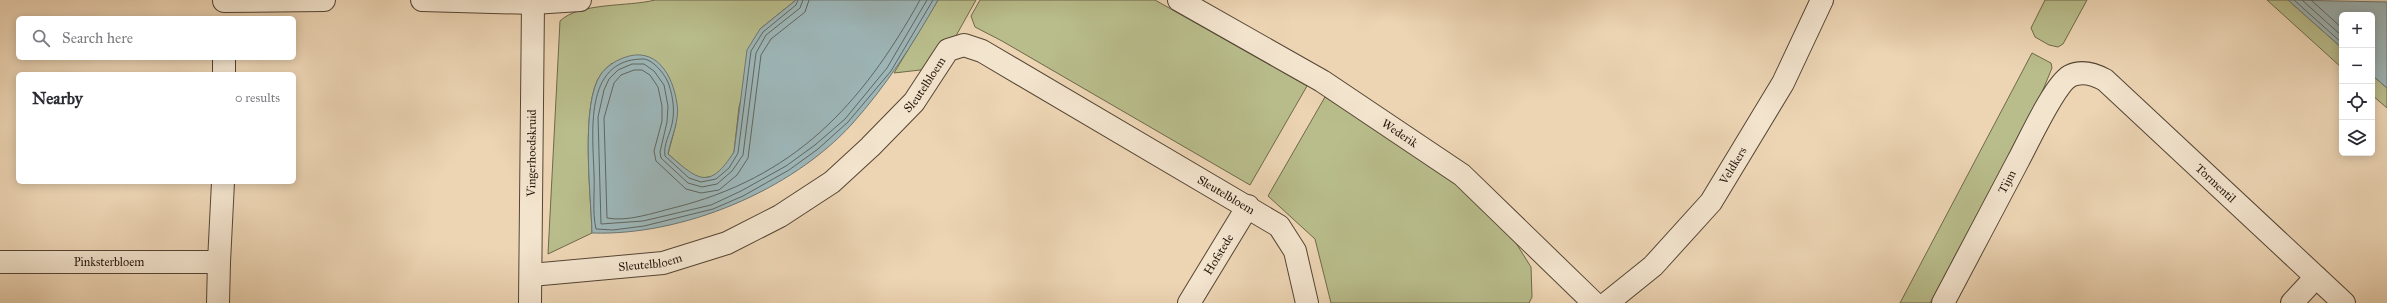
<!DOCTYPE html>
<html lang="en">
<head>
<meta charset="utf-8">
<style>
  body { margin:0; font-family:"IM FELL Great Primer",serif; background:#f2f2f3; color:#2b2b33 }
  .controls { position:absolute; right:12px; top:12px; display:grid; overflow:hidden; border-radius:6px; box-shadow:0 2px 10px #0003 }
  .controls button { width:36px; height:36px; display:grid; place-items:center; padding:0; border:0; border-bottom:1px solid #e1e1e2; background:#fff; color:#2b2b33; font:20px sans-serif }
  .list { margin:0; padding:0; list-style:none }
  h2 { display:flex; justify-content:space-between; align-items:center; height:52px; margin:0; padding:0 16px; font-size:17px }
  h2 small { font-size:13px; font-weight:400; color:#7c7c81 }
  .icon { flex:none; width:22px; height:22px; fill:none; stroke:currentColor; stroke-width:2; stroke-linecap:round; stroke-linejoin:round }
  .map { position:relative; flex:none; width:2387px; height:303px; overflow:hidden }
  .search { position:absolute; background:#fff; box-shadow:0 2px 10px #0003; left:16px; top:16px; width:280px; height:44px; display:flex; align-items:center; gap:10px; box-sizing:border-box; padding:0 14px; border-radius:6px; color:#7c7c81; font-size:15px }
  .panel { position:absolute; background:#fff; box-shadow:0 2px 10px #0003; left:16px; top:72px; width:280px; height:112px; border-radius:6px }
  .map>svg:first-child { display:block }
  .green { fill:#b9bd8c; stroke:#6e694a }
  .water { fill:#9db6b8; stroke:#6c7672 }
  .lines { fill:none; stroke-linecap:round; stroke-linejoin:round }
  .shore { stroke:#606660; stroke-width:1 }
  .street-casing { stroke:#554534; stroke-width:24 }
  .street { stroke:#f3e4ce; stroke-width:22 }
  .labels { text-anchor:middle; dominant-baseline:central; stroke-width:3; stroke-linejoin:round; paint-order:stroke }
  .street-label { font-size:12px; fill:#221509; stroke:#f3e4ce }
</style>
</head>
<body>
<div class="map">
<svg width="2387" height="303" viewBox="0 0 2387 303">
  <rect width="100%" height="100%" fill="#edd5b4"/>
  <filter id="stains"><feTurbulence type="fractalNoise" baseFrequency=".005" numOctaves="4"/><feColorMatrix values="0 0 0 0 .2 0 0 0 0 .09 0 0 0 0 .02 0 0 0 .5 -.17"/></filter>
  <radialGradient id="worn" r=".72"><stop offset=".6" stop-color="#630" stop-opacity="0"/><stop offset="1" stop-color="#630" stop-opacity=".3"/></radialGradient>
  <path class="green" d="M655,0H796L760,29L739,107L734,152L726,166L714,176L702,178L692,175L668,154L676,124L612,63C609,66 604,70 601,74C580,103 591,195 592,233L548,254L560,21C580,2 628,7 655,0Z
    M938,0H976L938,68L894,73Z
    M980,0H1155L1307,86L1250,185L1002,41L975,27L971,16Z
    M2045,0H2087L2063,44L2058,47L2049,45L2035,37L2031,28Z
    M2267,0H2288L2342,48V68Z
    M2032,53L2051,63L2052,68L2040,97L1930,303H1900Z
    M2372,75L2387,88V108L2372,95Z
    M1325,97L1489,200L1531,267L1532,297L1529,303H1331L1315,239L1268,196Z"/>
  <path class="water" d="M796,0H938C913,44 886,86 852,124C791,191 682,236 592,233C591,195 580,104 601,74C606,67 615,61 623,58C656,45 673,75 677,104C680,120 671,137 668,154C698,180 709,191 734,152L747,50L760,29Z
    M2288,0L2387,2V88L2372,75V15H2342V48Z"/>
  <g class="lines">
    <path class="shore" d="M798,0L796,5L763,32L751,51L738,153L729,168L716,179L701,182L689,178L665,156C663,145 670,134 672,124C675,111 673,97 669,85C666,75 652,58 642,59C583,60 593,134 594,174C595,191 592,212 596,229L613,230L644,226L713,209L743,196L789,170L818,149L848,122L891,71L933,0
      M803,0L800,8L766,35L756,53L743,155L732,171L717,184L702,187L688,183L661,158L660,152L667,122L668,106L664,85L654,71L644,64H632L618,70L609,79L604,90L598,117L601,224L643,221L711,205L741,191L786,166L815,145L845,119L887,68L927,0
      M809,0L805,12L771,39L761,55L748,158L737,175L719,190L701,193L686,189L656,161L654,151L662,121V106L658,87L650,75L642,70H634L621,75L614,83L604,118L607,218C627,222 653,213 673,208C794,178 861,106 920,0
      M2294,0L2342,43
      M2302,0L2342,36
      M2311,0L2342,28"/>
    <defs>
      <g id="street">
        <path d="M422,0L533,3L580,0"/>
        <path id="s1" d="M1179,0L1322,81L1462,175L1594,303"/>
        <path d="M224,1L324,0"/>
        <path d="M224,74V58"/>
        <path id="s2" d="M0,262H219L223,182"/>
        <path id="s3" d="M531,275L663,263L727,243L780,216L832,182L870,147L914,102L948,50L964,45L982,51L1279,226L1295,251L1307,303"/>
        <path d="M218,303L219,262"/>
        <path id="s4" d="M530,303L533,3"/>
        <path id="s5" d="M1189,303L1248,206"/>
        <path id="s6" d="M1607,303L1653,266L1711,202L1783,83L1822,0"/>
        <path id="s7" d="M1943,303C1968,256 1993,208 2018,161C2028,143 2054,85 2070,76C2082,70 2094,74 2105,80L2344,303"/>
        <path d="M2292,303L2316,277"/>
      </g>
    </defs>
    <use href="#street" class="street-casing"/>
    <use href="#street" class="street"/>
  </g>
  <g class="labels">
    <g class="street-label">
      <text stroke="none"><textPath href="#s3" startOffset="456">Sleutelbloem</textPath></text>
      <text stroke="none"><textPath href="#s1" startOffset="258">Wederik</textPath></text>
      <text stroke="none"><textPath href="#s4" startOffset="150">Vingerhoedskruid</textPath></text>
      <text stroke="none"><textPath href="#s6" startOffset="188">Veldkers</textPath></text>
      <text stroke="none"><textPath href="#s7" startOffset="137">Tijm</textPath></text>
      <text stroke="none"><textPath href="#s7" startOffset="449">Tormentil</textPath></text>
      <text stroke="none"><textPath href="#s3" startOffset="817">Sleutelbloem</textPath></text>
      <text stroke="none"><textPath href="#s5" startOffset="57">Hofstede</textPath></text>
      <text stroke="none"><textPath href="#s2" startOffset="109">Pinksterbloem</textPath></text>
      <text stroke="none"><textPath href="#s3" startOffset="120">Sleutelbloem</textPath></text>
    </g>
  </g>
  <rect width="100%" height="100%" filter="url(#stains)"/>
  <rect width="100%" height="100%" fill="url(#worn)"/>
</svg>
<div class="controls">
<button>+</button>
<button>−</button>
<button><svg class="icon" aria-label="locate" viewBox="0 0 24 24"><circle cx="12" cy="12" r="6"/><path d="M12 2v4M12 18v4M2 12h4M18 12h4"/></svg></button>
<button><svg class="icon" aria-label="layers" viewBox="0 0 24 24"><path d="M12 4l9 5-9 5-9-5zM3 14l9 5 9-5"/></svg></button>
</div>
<div class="search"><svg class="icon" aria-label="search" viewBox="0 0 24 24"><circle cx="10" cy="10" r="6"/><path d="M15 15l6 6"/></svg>Search here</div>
<section class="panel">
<h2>Nearby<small>0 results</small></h2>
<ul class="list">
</ul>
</section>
</div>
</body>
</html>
